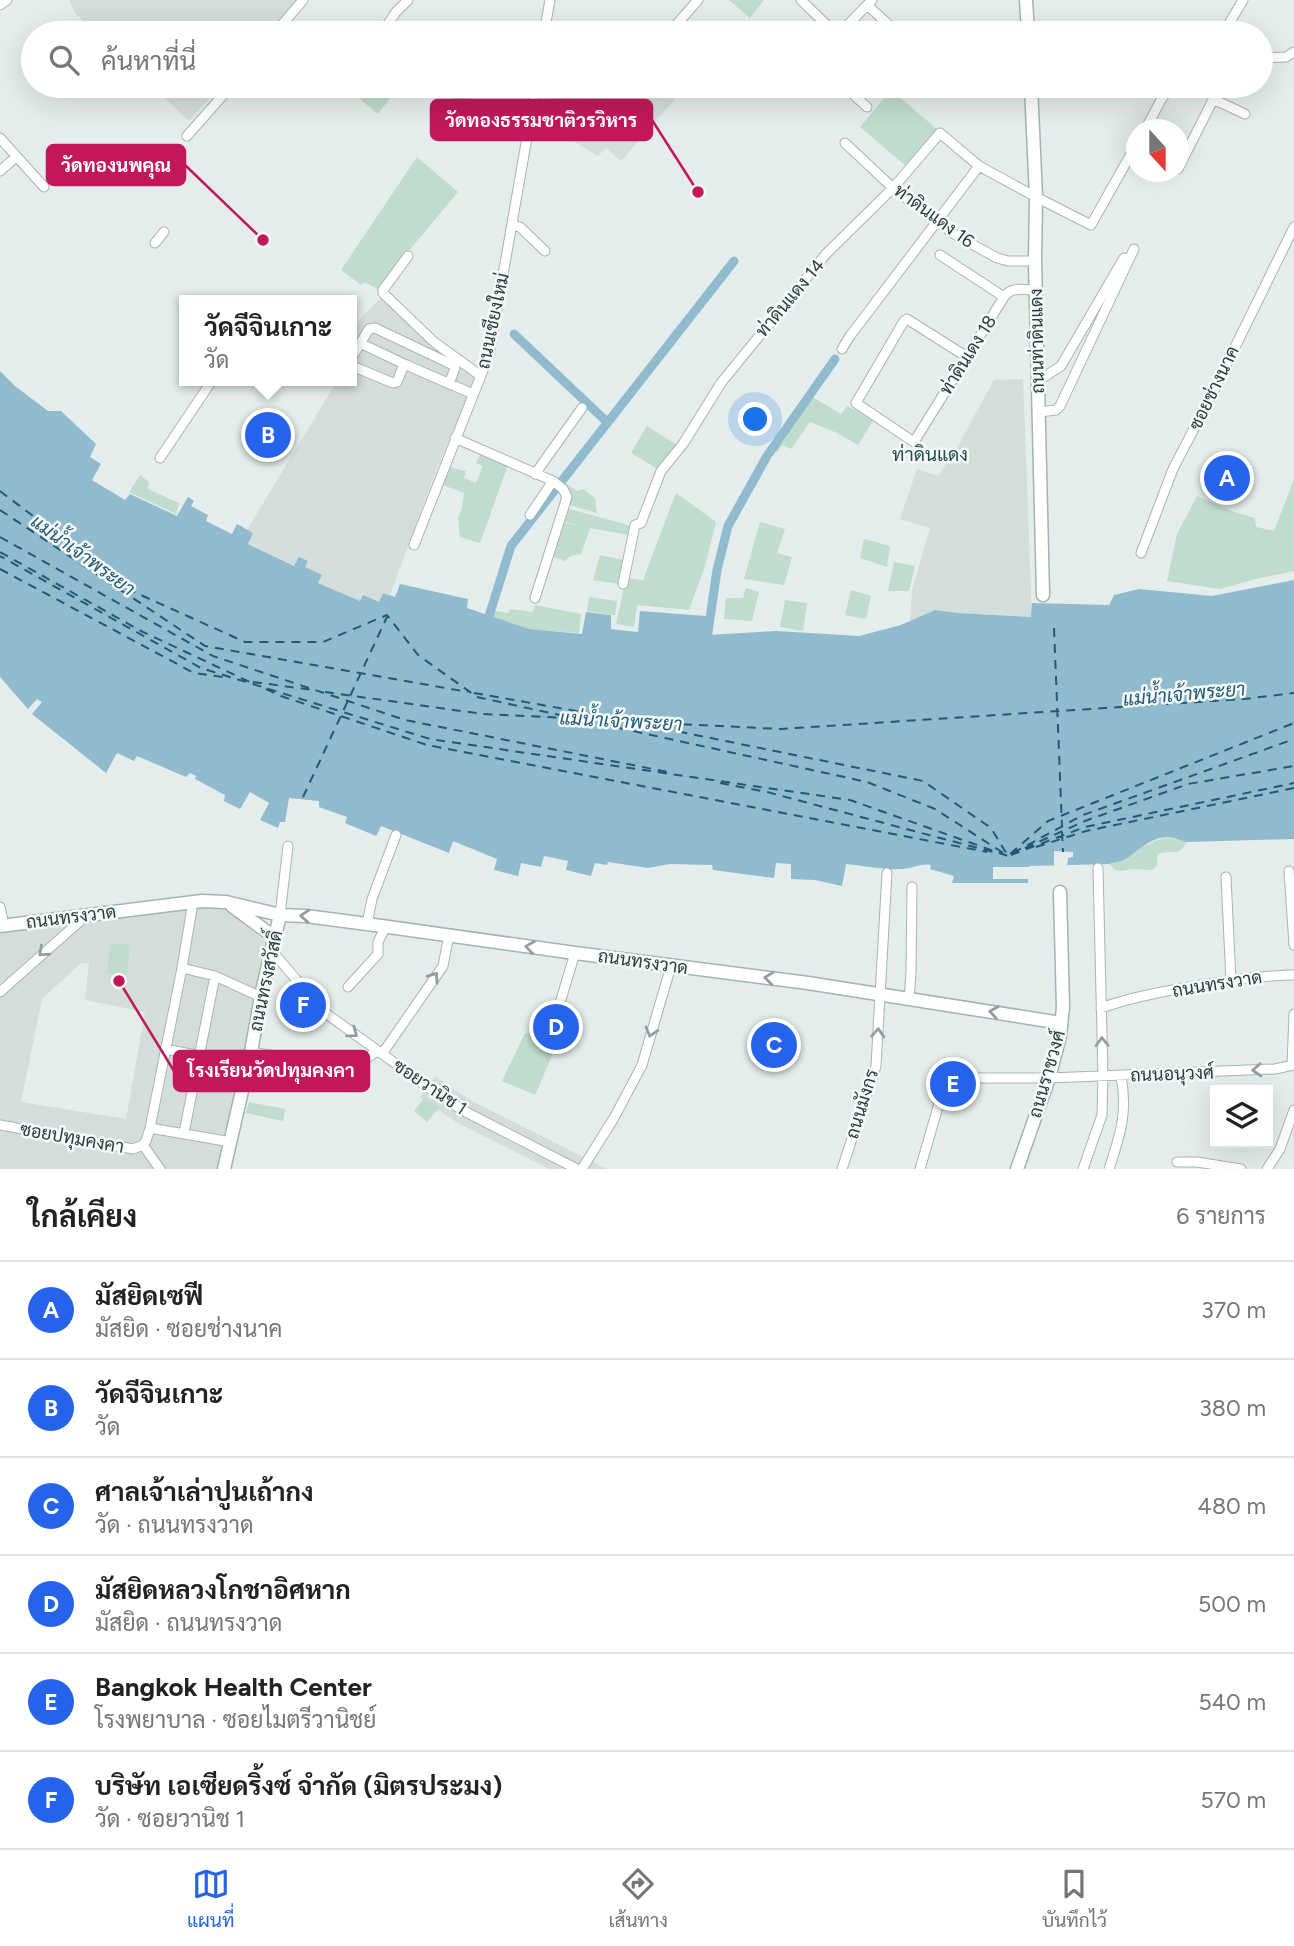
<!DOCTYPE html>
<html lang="th">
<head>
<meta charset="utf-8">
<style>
  body { margin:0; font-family:Figtree,Sarabun,sans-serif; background:#f2f2f2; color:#222 }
  .controls { position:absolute; right:21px; bottom:21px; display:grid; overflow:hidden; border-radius:0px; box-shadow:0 7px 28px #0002 }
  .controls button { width:63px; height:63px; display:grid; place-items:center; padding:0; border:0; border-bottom:2px solid #e0e0e0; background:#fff; color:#222; font:35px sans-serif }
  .compass { position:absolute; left:1126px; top:119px; width:63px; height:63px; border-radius:50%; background:#fff; box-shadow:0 7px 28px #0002; rotate:159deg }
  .you { position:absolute; left:756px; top:420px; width:24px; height:24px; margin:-18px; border:5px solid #fff; border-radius:50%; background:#1a73e8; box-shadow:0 0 0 10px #1a73e833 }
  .badge { display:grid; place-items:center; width:46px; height:46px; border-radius:50%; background:#2563eb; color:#fff; font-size:23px; font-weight:700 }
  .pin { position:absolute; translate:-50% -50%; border:4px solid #fff; box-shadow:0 2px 7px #0006 }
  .popup { position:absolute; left:179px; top:295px; width:178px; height:91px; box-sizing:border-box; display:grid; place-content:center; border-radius:0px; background:#fff; filter:drop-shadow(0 2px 5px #0005); font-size:23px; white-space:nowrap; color:#767676 }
  .popup b { font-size:26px; color:#222 }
  .popup::after { content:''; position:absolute; left:50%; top:100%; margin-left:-14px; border:14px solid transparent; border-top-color:#fff }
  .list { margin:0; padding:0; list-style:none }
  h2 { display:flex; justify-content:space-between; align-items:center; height:91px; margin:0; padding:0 28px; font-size:30px }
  h2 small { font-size:23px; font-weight:400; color:#767676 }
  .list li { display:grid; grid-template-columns:46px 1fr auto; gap:21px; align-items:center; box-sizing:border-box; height:98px; padding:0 28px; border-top:2px solid #e0e0e0 }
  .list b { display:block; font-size:26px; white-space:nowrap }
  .list p { margin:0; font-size:23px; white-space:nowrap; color:#767676 }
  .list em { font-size:23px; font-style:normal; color:#767676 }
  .icon { flex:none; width:38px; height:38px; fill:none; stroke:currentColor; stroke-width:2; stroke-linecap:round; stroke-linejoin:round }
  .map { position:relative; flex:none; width:1294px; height:1169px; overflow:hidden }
  .search { position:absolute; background:#fff; box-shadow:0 7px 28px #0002; left:21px; right:21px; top:21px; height:77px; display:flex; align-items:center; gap:18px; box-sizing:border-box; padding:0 24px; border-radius:38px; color:#767676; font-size:26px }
  .sheet { height:679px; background:#fff }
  nav { display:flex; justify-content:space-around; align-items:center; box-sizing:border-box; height:98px; border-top:2px solid #e0e0e0; background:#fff; font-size:19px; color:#767676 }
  nav a { display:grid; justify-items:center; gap:4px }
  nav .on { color:#2563eb }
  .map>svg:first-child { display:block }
  .built { fill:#d3ddda; fill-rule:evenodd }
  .green { fill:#bfdccc }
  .water { fill:#90bace }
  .pier { fill:#e4edeb }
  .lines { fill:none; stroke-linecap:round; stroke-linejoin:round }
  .canal { stroke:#90bace; stroke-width:9 }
  .ferry { stroke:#225976; stroke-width:2; stroke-dasharray:9 7; stroke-linecap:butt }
  .street-casing { stroke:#a7b5b3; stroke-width:11 }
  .secondary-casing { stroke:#a0b5b1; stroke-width:15 }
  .street { stroke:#fff; stroke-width:9 }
  .secondary { stroke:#fff; stroke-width:12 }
  .oneway { stroke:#929e9d }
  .labels { text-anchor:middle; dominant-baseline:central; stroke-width:5; stroke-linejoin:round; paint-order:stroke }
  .street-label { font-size:18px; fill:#253e3b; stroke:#f5f9f8 }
  .neighbourhood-label { font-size:19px; fill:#224f4c; stroke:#f5f9f8 }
  .water-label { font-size:19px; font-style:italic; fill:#225976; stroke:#f5f9f8 }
  .leader { fill:none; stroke:#c2185b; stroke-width:2.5 }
  .callout-dot { fill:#c2185b; stroke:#f5f9f8; stroke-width:2.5 }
  .callout { fill:#c2185b; stroke:#c2185b; stroke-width:2.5 }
  .callout-label { font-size:19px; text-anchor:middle; font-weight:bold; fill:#fff }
</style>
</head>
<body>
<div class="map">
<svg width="1294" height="1169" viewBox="0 0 1294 1169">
  <rect width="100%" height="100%" fill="#e4edeb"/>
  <path class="built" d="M69,0H297L268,33H96L75,13Z
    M152,86H221L189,121Z
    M548,86H677L682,91L621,161L606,148L598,156L570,139L556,134L557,119L543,117Z
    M382,297L476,376L435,473L390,595L384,593L379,603L360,601L318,583L321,575L305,567L308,561L295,566L248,543L253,533L247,530L337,381H352V331L363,315Z
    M1023,379L1032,617L958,613L935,610L910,621L912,590L930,528L900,519L917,469L938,476L959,444L994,380Z
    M223,906L268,944L221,1169H0V930L147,912ZM81,963H89L85,1000L145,1012L126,1119L21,1102L42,999Z
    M435,1076L468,1099L607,1169H549L456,1122L420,1097Z"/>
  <path class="green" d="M729,0H764L750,18Z
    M344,86H399L378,114Z
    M462,86H473L470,108L447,106Z
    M891,90L938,130L906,166L860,127Z
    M417,157L458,192L377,289L365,282L361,285L341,270Z
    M811,396L841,414L847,406L874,419L858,445L835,432L810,422L791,449L783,445L777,452L772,450Z
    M647,426L677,445L658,469L631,453Z
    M481,453L508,465L480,543L460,537L458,518L462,508L464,493L443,485L448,467L466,471L464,478L476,483L483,466L476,463Z
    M140,475L149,482L148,489L179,503L176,514L129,492Z
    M1294,479V571L1256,579L1220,589L1167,581L1177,534L1197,496L1234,512L1255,518L1256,527L1274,531Z
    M564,482L577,491L583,489L595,498L597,513L566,504L562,485Z
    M676,493L716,522L705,566L689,610L637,605L634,627L616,624L626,578L643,580Z
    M566,508L631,526L629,535L590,528L581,554L570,556L565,561L551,556L562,522L584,527L562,521Z
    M760,522L785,529L777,553L792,557L784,585L744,579Z
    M864,539L890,546L887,567L860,558Z
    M600,555L624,560L619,584L593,580Z
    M894,562L915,566L909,591H888Z
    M746,588L759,592L752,621L724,619L726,598H743Z
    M851,590L871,596L866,619L845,615Z
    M589,597L617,601L615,615L587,611Z
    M785,600L807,603L803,631L780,627Z
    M535,605L581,614L579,633L529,629L489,616L491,610L508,613L510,609L533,612Z
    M1171,837L1187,842C1178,858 1172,849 1158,854L1157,865L1152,870L1131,869L1122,871L1115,870L1109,864C1133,858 1144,840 1171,837Z
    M110,943L130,945L127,975L107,973Z
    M525,1033L559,1040L535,1095L502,1081Z
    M425,1097L439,1108L427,1122L414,1111Z
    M249,1102L285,1109L283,1121L246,1113Z"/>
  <path class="water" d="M0,371L15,386L48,411H61L96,444L90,457L101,464L92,480L125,500L130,494L177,516L188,497L194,501L191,506L208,515L206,521L232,534L237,524L253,533L248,544L294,566L299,557L308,561L305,567L322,575L318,583L360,601L363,595L379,602L383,593L395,597L400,584L468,599L467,608L529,629L582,634L586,612L611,615V629L638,632L640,611L706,616L708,635L776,631L859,636L901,625L935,610L958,613L1031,617L1032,603L1109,605L1114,595L1139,589L1212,596L1294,580V839L1187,842C1182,841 1176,838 1170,837C1154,836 1142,847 1130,856C1124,861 1116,862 1109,864L1029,866L1028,883H952L954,876L930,869L931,865C921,863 914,868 903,869C884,870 865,866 846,864L842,886L815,880L791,879V864L776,863L774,878L713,870L712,865L670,864L648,868L608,862L607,865L595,863L591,876L566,870L568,861L544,856L541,867L521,863L518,876L494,870L497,859L453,841L449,853L381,826L376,836L345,823L347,817L319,807V801L289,798L285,822H280L278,828L260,820L269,803L250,792L240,809L224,801L225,795L195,779L196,776L190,773L186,777L137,756L134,761L117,753L106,773L32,714L42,702L37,699L28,709L0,677Z"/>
  <path class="pier" d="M1054,851L1073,852V857L1068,858L1067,869H1032V879H993V867H1054Z"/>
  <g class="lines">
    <path class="canal" d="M514,334L607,422
      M489,616L511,546L734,261
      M706,646L717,570L728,526L767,456L835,359"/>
    <path class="ferry" d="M0,491L132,591L245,642H323L387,615L418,655L477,697L867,782L935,809L1008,856L850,800L430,739L201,668L0,556
      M0,510L205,646L468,692
      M0,537L213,656L405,720L673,773
      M0,552L141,631L252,683
      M0,569L194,673L230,678
      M1054,628L1062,827
      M253,682L313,690
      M266,689L281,696L427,745L987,852
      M325,692L483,714L567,718
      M474,693L582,712L923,781L991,828L1008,856L1048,821L1294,723
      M583,719L619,721
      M635,722L781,729L1244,699L1294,693
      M720,783L767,792L993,852
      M303,797L387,617
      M1062,832L1063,852
      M1036,847L1086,831L1294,788
      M1025,848L1085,821L1188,784L1294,766
      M1013,853L1083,815L1294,739
      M1011,855L1085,827L1294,783"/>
    <defs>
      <path id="street" d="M801,0L835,33
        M0,5L7,0
        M867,5L898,33
        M275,33L303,0
        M382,33L396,12L408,0
        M544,33L550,0
        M669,33L698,0
        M840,33L872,0
        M1229,33L1230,22L1243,0
        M1261,58L1286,57L1294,52
        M844,86L867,107
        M1213,99L1245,114
        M1145,130L1162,98L1172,86
        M187,136L231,86
        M0,138L44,187
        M845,143L893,188L954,234L997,258L1008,261H1035
        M1178,169L1220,86
        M0,171L16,157
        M512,225L520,227L545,251
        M155,243L164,232
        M940,255L1004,297
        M408,256L383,290V293L434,342L481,376
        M360,343L404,364L473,394
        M842,349L850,336L979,166
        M352,357L369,329L375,328L453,365L455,368L449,384
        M967,357L907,319L904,321L856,403L914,442L1004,297C1011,286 1024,290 1036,290
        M352,366L393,383L397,382L404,364
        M1038,381L1061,366L1124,258
        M1039,412L1056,410L1060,406L1134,249
        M455,438L553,481L563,489L567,497L535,598
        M160,458L211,382
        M535,474L582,408
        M530,515L553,481
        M414,545L489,355L536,86
        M1141,553L1173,469L1211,396L1294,227
        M623,584L635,525L641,523L661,471L683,444L721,383L826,254L893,188L940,133L979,166L1036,197L1091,225L1136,145
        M1289,871L1294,945
        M1226,877L1231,981
        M0,907L4,925
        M280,915L288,846
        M367,924L372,899L396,835
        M271,950L324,1012L428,1087L462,1110L577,1169
        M182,968L215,976L261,997
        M348,987L378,954V942L386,926
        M0,992L87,915
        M909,1000L911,972L912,887
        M560,1003L575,953
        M1101,1008C1135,996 1171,990 1207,984C1236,980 1265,975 1294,975
        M165,1049L248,1065
        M251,1052L347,1067L360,1063L377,1051
        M382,1054L443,966L449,935
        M1292,1065L1294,1014
        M0,1125L133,1149L143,1145
        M150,1128L231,1142
        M184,1133L215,976
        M143,1145L146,1141L150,1128L182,968L193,902
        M143,1145L160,1169
        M1177,1162H1197L1241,1169
        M582,1169L614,1118L642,1065L671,966
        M842,1169L876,1066L887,873
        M920,1169L938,1107L942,1078H1049L1275,1069L1294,1065
        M1083,1169L1102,1115L1103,1076L1098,868
        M1109,1169C1120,1135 1128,1113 1121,1076
        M1267,1169L1280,1149L1294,1110"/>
      <path id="secondary" d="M1026,0L1028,33
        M1031,86L1036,197L1035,261L1043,595
        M232,906L274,937
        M0,926L202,901L226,902L280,915L306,916L367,924L575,953L808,983L1061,1023
        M224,1169L251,1052L262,991L280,915
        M1017,1169L1049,1078L1060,1036L1063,1007L1060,892"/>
    </defs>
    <use href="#street" class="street-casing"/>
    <use href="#secondary" class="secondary-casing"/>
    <use href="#street" class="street"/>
    <use href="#secondary" class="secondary"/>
  </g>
  <defs><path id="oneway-chevron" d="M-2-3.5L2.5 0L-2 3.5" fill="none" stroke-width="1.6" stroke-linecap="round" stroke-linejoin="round" transform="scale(1.75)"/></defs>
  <g class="oneway">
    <use href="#oneway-chevron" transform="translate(305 916) rotate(-176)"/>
    <use href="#oneway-chevron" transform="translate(530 947) rotate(-172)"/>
    <use href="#oneway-chevron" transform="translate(43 952) rotate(138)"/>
    <use href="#oneway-chevron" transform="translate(434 977) rotate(-55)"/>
    <use href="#oneway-chevron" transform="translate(769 978) rotate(-173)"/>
    <use href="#oneway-chevron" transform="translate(994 1012) rotate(-171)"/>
    <use href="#oneway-chevron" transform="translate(651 1032) rotate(106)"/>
    <use href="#oneway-chevron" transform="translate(353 1033) rotate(36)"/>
    <use href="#oneway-chevron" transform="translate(878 1033) rotate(-86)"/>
    <use href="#oneway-chevron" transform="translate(1102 1042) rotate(-92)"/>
    <use href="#oneway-chevron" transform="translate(1257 1070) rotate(177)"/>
  </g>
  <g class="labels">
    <g class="street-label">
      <text transform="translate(934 216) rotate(36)">ท่าดินแดง 16</text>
      <text transform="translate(790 298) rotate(-50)">ท่าดินแดง 14</text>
      <text transform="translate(493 321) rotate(-78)">ถนนเชียงใหม่</text>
      <text transform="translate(1037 341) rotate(-91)">ถนนท่าดินแดง</text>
      <text transform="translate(968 355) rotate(-58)">ท่าดินเดง 18</text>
      <text transform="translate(1214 388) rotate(-64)">ซอยช่างนาค</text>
      <text transform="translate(71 917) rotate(-7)">ถนนทรงวาด</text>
      <text transform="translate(643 962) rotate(8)">ถนนทรงวาด</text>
      <text transform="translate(266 981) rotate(-78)">ถนนทรงสวัสดิ์</text>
      <text transform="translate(1217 984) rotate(-9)">ถนนทรงวาด</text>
      <text transform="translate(1047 1074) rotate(-74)">ถนนราชวงศ์</text>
      <text transform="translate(1172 1074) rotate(-2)">ถนนอนุวงศ์</text>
      <text transform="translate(430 1087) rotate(34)">ซอยวานิช 1</text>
      <text transform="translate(862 1104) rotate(-73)">ถนนมังกร</text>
      <text transform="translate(72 1138) rotate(10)">ซอยปทุมคงคา</text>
    </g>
    <g class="neighbourhood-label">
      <text x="930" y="454">ท่าดินแดง</text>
    </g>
    <g class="water-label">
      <text transform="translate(83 555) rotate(36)">แม่น้ำเจ้าพระยา</text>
      <text transform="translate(1184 694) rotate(-5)">แม่น้ำเจ้าพระยา</text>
      <text transform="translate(621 721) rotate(3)">แม่น้ำเจ้าพระยา</text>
    </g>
  </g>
  <path class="leader" d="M698 192L652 120M263 240L185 165M119 981L174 1071"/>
  <g class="callout-dot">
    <circle cx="698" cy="192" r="7"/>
    <circle cx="263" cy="240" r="7"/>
    <circle cx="119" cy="981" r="7"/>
  </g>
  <g class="callout">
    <rect x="431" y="100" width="221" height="40" rx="7"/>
    <rect x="47" y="145" width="138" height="40" rx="7"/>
    <rect x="174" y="1051" width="195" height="40" rx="7"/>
  </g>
  <g class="callout-label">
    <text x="541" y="127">วัดทองธรรมชาติวรวิหาร</text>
    <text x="116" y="172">วัดทองนพคุณ</text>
    <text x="271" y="1077">โรงเรียนวัดปทุมคงคา</text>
  </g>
</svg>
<div class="controls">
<button><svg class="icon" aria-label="layers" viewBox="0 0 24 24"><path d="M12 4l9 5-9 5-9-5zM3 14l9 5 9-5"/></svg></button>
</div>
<svg class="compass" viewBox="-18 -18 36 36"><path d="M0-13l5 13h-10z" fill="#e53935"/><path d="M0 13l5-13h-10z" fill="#767676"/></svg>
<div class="you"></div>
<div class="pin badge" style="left:1227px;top:478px">A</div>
<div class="pin badge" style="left:268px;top:435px">B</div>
<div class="popup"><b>วัดจีจินเกาะ</b>วัด</div>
<div class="pin badge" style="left:774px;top:1045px">C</div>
<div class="pin badge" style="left:556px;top:1027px">D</div>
<div class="pin badge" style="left:953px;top:1084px">E</div>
<div class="pin badge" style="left:303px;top:1005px">F</div>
<div class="search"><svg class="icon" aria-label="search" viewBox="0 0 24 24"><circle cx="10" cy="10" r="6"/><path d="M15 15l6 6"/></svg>ค้นหาที่นี่</div>
</div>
<section class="sheet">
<h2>ใกล้เคียง<small>6 รายการ</small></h2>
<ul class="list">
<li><span class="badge">A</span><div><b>มัสยิดเซฟี</b><p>มัสยิด · ซอยช่างนาค</p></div><em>370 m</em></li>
<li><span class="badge">B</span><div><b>วัดจีจินเกาะ</b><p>วัด</p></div><em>380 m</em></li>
<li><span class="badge">C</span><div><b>ศาลเจ้าเล่าปูนเถ้ากง</b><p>วัด · ถนนทรงวาด</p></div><em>480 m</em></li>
<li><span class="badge">D</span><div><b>มัสยิดหลวงโกชาอิศหาก</b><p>มัสยิด · ถนนทรงวาด</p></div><em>500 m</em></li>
<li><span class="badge">E</span><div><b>Bangkok Health Center</b><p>โรงพยาบาล · ซอยไมตรีวานิชย์</p></div><em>540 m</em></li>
<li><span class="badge">F</span><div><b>บริษัท เอเซียดริ้งซ์ จำกัด (มิตรประมง)</b><p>วัด · ซอยวานิช 1</p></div><em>570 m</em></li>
</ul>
</section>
<nav>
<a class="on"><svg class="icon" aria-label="map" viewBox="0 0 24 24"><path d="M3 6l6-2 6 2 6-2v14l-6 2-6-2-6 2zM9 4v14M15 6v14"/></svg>แผนที่</a>
<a><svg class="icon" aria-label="directions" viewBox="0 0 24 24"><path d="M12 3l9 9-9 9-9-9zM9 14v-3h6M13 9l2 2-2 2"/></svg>เส้นทาง</a>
<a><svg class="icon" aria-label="saved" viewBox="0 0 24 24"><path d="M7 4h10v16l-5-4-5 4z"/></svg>บันทึกไว้</a>
</nav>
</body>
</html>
